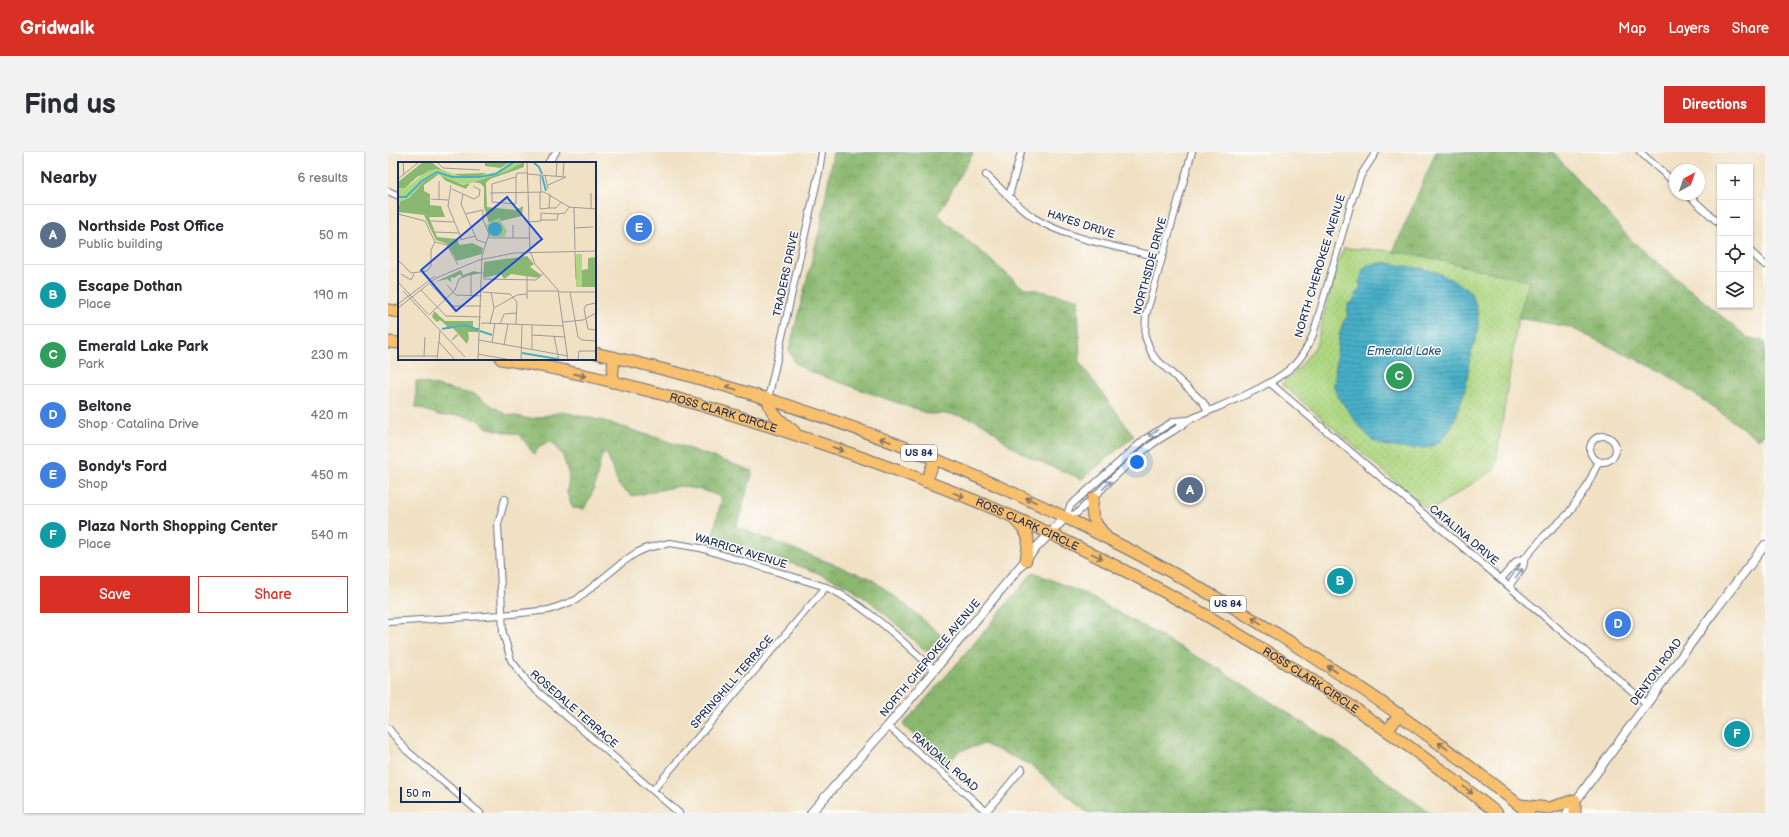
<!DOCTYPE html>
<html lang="en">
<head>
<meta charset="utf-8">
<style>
  body { margin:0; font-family:"Balsamiq Sans",sans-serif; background:#f2f2f3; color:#2b2b33 }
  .controls { position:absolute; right:12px; top:12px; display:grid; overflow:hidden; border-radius:0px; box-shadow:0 1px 3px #0004 }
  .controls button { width:36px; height:36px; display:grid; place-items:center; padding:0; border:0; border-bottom:1px solid #e1e1e2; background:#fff; color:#2b2b33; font:20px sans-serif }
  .compass { position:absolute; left:1281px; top:12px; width:36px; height:36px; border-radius:50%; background:#fff; box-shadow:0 1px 3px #0004; rotate:40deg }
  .scale { position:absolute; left:12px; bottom:10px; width:61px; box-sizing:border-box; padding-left:4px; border:2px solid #1b2f5e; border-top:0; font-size:11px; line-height:14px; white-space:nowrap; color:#1b2f5e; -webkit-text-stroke:3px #fdfcf7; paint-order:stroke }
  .you { position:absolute; left:749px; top:310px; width:14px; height:14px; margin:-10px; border:3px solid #fff; border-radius:50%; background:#1a73e8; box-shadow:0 0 0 6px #1a73e833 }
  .badge { display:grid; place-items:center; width:26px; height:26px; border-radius:50%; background:#d93025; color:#fff; font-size:13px; font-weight:700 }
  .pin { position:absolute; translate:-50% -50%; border:2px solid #fff; box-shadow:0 1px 4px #0006 }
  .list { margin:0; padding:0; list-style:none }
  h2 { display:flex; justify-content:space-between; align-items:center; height:52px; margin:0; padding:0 16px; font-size:17px }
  h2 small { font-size:13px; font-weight:400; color:#7c7c81 }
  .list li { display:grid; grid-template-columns:26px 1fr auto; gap:12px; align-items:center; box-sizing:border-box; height:60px; padding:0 16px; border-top:1px solid #e1e1e2 }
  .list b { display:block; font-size:15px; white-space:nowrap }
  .list p { margin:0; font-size:13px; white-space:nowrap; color:#7c7c81 }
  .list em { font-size:13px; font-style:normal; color:#7c7c81 }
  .actions { display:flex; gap:8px; padding:12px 16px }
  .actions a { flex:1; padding:9px 0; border:1px solid #d93025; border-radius:0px; text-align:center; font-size:14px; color:#d93025 }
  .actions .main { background:#d93025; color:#fff }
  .icon { flex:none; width:22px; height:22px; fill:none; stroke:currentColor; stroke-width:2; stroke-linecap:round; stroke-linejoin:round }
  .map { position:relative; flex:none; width:1377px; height:661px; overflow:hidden; border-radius:0px }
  header { display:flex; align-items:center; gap:24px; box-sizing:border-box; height:56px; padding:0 20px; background:#d93025; color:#fff }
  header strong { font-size:19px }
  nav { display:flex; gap:22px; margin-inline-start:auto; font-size:14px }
  .intro { display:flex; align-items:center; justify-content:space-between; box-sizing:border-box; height:96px; padding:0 24px }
  h1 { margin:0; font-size:28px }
  .button { padding:10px 18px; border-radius:0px; background:#d93025; color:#fff; font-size:14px; font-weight:700 }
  main { display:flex; gap:24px; padding:0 24px }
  aside { flex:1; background:#fff; border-radius:0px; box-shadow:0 1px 3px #0004 }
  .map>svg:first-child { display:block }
  .forest { fill:url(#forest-crowns); stroke:#537467 }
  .park { fill:url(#park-dots); stroke:#658370 }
  .water { fill:url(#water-rules); stroke:#316f92 }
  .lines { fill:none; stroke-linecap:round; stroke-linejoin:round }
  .minor-casing { stroke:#666d82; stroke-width:8 }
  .tertiary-casing { stroke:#666d82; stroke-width:10 }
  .trunk-casing { stroke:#666d82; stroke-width:13 }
  .minor { stroke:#fff; stroke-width:6 }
  .tertiary { stroke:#fff; stroke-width:8 }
  .trunk { stroke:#f8bf6c; stroke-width:11 }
  .oneway { stroke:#7e7064 }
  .oneway2 { stroke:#8d97ae }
  .labels { text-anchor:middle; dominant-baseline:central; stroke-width:3; stroke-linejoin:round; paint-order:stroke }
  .shield { fill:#fdfcf7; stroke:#5f6c8c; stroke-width:1 }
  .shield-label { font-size:10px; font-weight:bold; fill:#1b2f5e }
  .street-label { font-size:11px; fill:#1b2f5e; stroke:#fdfcf7 }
  .water-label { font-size:12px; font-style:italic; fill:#2a5c82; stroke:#fdfcf7 }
  .inset-river { fill:none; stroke:#47afc6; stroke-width:2 }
  .inset-road { fill:none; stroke:#9b9a9b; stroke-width:1 }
  .view { fill:#1d4ed8; fill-opacity:0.15; stroke:#1d4ed8; stroke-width:2 }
  .inset-edge { fill:none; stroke:#1b2f5e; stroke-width:2 }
</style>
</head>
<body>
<header>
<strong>Gridwalk</strong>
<nav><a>Map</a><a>Layers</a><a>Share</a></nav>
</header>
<div class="intro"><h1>Find us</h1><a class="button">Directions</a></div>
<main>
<aside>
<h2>Nearby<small>6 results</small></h2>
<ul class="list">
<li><span class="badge" style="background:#5c6f8a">A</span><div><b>Northside Post Office</b><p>Public building</p></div><em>50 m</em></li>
<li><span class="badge" style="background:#0f9aa8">B</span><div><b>Escape Dothan</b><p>Place</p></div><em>190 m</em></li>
<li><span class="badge" style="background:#2e9e5b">C</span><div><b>Emerald Lake Park</b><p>Park</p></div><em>230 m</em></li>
<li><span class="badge" style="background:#3f7fe0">D</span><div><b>Beltone</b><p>Shop · Catalina Drive</p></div><em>420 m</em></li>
<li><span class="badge" style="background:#3f7fe0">E</span><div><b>Bondy's Ford</b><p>Shop</p></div><em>450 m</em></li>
<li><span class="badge" style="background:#0f9aa8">F</span><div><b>Plaza North Shopping Center</b><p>Place</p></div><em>540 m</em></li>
</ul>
<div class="actions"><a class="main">Save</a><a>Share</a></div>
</aside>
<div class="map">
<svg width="1377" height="661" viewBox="0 0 1377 661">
  <defs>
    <pattern id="forest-crowns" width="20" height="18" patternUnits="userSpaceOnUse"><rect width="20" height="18" fill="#8bb870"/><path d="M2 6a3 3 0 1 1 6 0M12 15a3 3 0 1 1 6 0" fill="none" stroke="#71965f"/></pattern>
    <pattern id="park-dots" width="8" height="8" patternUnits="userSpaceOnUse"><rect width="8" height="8" fill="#afd782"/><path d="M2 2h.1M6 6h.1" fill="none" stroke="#96b973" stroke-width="1.8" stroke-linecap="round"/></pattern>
    <pattern id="water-rules" width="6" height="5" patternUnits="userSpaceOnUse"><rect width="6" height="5" fill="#47afc6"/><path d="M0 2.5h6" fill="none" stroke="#3a8fa4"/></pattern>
  </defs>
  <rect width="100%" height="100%" fill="#fdfcf7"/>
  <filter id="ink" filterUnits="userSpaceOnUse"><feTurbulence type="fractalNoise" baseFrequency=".025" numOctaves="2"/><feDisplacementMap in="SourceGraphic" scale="8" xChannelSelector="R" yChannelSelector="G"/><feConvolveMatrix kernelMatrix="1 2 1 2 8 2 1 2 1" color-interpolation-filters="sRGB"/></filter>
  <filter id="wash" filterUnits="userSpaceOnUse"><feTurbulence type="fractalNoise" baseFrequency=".012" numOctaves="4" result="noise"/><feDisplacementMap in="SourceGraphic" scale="16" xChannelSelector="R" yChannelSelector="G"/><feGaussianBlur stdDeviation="0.9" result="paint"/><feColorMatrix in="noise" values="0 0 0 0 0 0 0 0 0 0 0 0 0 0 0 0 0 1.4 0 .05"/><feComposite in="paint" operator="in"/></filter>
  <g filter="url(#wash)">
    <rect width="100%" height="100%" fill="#f1e1c4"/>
    <path class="forest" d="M445,0H584L585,1L550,63L634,135L690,147L692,211L746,284L694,327C673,318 649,310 629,298C618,292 610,282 600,275C583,263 561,261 541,262L420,219L407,211L401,198L433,72Z
      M1048,0H1165L1244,89L1360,186L1377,189V281L1370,287L1275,220L1181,175L1130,166L1140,129L1033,104L1005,100Z
      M28,229L87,243L117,262L143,267L174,260L216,269L276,288L365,319L348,375L482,426L513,449L554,484L539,500C516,480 485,448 459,434C419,413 367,401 324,387L334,345L314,338L291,334L245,344L231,334L218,300L213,306L206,337L196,357L185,356L179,342L181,323L174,302L162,290L153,293L146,302L132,283L100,276L88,267L69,263L54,264L28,255Z
      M645,420L699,443L833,518L948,592L1042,661H700L643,613L596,592L571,599L559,614L515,573L579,500Z"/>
    <path class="park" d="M956,96L996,98L1033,104L1141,129L1130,166L1107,317L1042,359L894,232L910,217L928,194L949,111Z"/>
    <path class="water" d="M997,110C1012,114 1027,115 1042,118C1050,120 1076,133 1081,139C1088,148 1090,160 1090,171C1090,186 1085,192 1082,206C1080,215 1080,224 1078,233C1073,250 1064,285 1046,293C1037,297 1023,297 1013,296C986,293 983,289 967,268C962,261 944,239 946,232C949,216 948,174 960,164V152L964,151L973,134L971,131C978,106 978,116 997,110Z"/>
  </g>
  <g filter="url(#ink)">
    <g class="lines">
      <defs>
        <path id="minor" d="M804,0L758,163L757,184L763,200L767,206L815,250L820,259
          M1252,0L1287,31
          M160,11L168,0
          M598,23C614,37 629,54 646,66C681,88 734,95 774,106
          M0,39L11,44
          M1299,42L1332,72
          M621,44L633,0
          M1362,99L1377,113
          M882,231L1258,551
          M380,247L431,20L434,0
          M1202 297a13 13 0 1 1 26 0a13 13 0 1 1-26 0Z
          M117,347L110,372L115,481L123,508L141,532L291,661
          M678,365L689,361C713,339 736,313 762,294C775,284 789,278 801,268C832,253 883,236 907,212C915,204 920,194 925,183L964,48L973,23L988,0
          M678,365L682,354L757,287L786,269L800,268
          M1113,427L1129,409L1137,406L1156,384L1180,362L1198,336L1211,309
          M1121,434L1135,415L1137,406
          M0,470L114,463L161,458L188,448L235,410L248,401L259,396L282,391L312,396L438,435C480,454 513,489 547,518
          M500,574L600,661
          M0,576L18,598L92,661
          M265,638L438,435
          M598,660L634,617"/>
        <path id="tertiary" d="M423,661L500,574L645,399L678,365
          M1179,661L1328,457L1377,393"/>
        <g id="trunk">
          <path d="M0,158L11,160"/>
          <path d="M0,190L11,191"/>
          <path d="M207,201C549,276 869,441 1141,661"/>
          <path id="s1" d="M113,207C215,223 316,252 414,285C498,313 582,344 663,382C823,458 970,551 1109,661"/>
          <path d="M224,230L226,205"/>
          <path d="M380,247C382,263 395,270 406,279"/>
          <path d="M538,330L547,307"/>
          <path d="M705,346C702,364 705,369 717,383"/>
          <path d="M627,368C644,385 641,386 638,408"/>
          <path d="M1000,578L1012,562"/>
          <path d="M1132,653L1161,656L1187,648V661"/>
        </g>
      </defs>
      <use href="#minor" class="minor-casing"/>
      <use href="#tertiary" class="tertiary-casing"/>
      <use href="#trunk" class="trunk-casing"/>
      <use href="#minor" class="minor"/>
      <use href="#tertiary" class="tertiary"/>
      <use href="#trunk" class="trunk"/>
    </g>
    <defs><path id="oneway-shaft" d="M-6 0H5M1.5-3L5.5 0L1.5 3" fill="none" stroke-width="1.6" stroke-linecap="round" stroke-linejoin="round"/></defs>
    <g class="oneway">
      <use href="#oneway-shaft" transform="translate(192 223) rotate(13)"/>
      <use href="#oneway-shaft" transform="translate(343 236) rotate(-163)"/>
      <use href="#oneway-shaft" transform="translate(497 288) rotate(-160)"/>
      <use href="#oneway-shaft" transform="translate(450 297) rotate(19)"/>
      <use href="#oneway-shaft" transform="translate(571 343) rotate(22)"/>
      <use href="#oneway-shaft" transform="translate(643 348) rotate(-156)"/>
      <use href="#oneway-shaft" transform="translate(709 404) rotate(26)"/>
      <use href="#oneway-shaft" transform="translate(869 469) rotate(-149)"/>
      <use href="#oneway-shaft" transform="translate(944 517) rotate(-147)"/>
      <use href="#oneway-shaft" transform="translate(1055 594) rotate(-143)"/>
      <use href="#oneway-shaft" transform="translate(1080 638) rotate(38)"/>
    </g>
    <g class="oneway2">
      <use href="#oneway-shaft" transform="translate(765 281) rotate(146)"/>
      <use href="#oneway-shaft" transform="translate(719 333) rotate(-43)"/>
      <use href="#oneway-shaft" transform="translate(1131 421) rotate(-52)"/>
    </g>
  </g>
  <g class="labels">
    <g class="shield">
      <rect x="513" y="293" width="36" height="16" rx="3"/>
      <rect x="822" y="444" width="36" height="16" rx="3"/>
    </g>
    <g class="shield-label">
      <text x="531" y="301">US 84</text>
      <text x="840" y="452">US 84</text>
    </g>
    <g class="street-label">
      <text transform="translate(693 72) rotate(18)">HAYES DRIVE</text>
      <text transform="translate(762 114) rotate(-75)">NORTHSIDE DRIVE</text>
      <text transform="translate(932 114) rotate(-73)">NORTH CHEROKEE AVENUE</text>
      <text transform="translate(398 122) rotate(-78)">TRADERS DRIVE</text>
      <text stroke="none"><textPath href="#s1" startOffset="229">ROSS CLARK CIRCLE</textPath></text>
      <text stroke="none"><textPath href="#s1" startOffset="553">ROSS CLARK CIRCLE</textPath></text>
      <text transform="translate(1076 383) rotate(40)">CATALINA DRIVE</text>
      <text transform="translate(353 399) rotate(17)">WARRICK AVENUE</text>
      <text transform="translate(542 506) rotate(-50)">NORTH CHEROKEE AVENUE</text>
      <text transform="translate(1268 520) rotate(-54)">DENTON ROAD</text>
      <text stroke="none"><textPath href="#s1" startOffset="877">ROSS CLARK CIRCLE</textPath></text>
      <text transform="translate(344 530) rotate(-49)">SPRINGHILL TERRACE</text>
      <text transform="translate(186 557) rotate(41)">ROSEDALE TERRACE</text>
      <text transform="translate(557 610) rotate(41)">RANDALL ROAD</text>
    </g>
    <g class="water-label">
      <text x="1016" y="199">Emerald Lake</text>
    </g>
  </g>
  <g transform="translate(10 10)">
    <rect width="198" height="198" fill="#f1e1c4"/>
    <path d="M178,92H184V125H178Z" fill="#afd782"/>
    <path d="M25,0H33L44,8L55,12L89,11L82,14H62L38,7L19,15L7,26H0V20ZM87,0H112L102,6L87,4ZM126,0V5L92,17L88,21L89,45L118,48L125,44L124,54L103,59L101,56L91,61L86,45V25L82,21L73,20L68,27L48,19L41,12L26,23V29L32,32V43L43,44L47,55H31L39,75L60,77L61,83L74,81L85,86L84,92L59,99L49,82L38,78L26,53L0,50L2,39L11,36L26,19L38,12H43L65,23L94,14ZM129,94L136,102L132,105L143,113L141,116L113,112L106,117L103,112L85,116L86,100ZM198,95V125H184V108L190,107V96ZM63,108L65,113L76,109L83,111L64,115L62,112L56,116L53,115V120L49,117L37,120ZM36,149L47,159H75V166H81V170H70L71,176L69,182L55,166L46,167L49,164L42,158L39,160L34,155Z" fill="#8bb870"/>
    <path d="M112,0H124L110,9L67,23L38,12L26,19L11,36L0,41V26H7L30,9L39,7L62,14H82L98,10Z" fill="#afd782"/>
    <path d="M101,56L109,69L107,75H91L88,63Z" fill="#afd782"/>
    <path d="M90 67a7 7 0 1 1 14 0a7 7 0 1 1-14 0Z" fill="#47afc6"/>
    <path class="inset-river" d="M135,0L141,5L144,12M144,14L148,29M0,35H8L24,19L39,10L54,15H81L98,12L116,0M44,167L67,163L81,168M82,169L94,173M124,191L160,197"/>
    <path class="inset-road" d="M5,0L6,12M39,0L45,6L82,8M129,0L132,89L137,102L160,128L170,198M129,12L168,15L150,23M142,13L143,30M147,13L150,27M158,14L159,0M165,14L166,0M118,15V42L94,40V22L118,15L119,11H129M0,17L21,0M41,19V37M53,23L50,44L64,78M54,27L76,37L81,34L82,28L75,24M142,30V47L151,46M92,31L146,30L171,45L198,47M193,31V46M65,32L63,42L79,78L88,81M152,32L151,46H158L163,40M33,37L50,38M176,46L177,88M0,52L27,59L37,80L33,88V104L29,109L13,111L0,98M67,52L85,48V58L91,72L84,94L80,198M160,52L167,51L171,45M33,59L56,60M130,60L143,59V51L160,52L159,58H143M115,63V76M176,66L195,65M37,70L61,71M90,76H131M62,78L77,74M37,80L49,83L60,103M177,90L178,117M3,112L13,118L16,112M85,117L138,118L146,111M0,120L13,134M32,122L53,144H83M49,123L58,133L84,134M23,128L48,154L83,155M5,129L67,195M129,129H161M84,130L112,132L119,140L118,162M93,130L96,146M161,130H198M172,130L180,175L184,178L198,179M13,134L30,152M73,134V112M129,137V113M198,141L188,143L186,147L190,167L198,168M0,142L37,114M0,146L38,116L81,98L116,91L198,89M31,153L57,128L61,117L75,111H85M165,160L185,158L198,151M83,161L165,164M92,161L96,146L119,133L129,132M102,162L106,152L118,151M59,172L54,178L60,173M134,173L167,175M156,174L161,198M81,178L170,194M41,180L57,198M94,180L97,161M106,183L110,162M134,188V163M80,192L113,198M26,194L27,175M0,198L1,194H40M39,198L42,169M123,198L124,163M180,198L181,189H198"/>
    <path class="view" d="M109,35L144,77L58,149L23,108Z"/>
    <rect width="198" height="198" class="inset-edge"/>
  </g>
</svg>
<div class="controls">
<button>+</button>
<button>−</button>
<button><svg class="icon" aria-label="locate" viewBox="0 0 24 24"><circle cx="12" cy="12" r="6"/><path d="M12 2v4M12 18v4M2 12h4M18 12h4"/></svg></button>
<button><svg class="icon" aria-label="layers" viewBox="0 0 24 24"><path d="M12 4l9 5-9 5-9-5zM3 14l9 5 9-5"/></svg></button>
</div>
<svg class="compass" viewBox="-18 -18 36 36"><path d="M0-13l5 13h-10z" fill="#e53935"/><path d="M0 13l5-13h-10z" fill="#7c7c81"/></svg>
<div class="scale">50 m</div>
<div class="you"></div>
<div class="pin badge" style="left:802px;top:338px;background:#5c6f8a">A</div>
<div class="pin badge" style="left:952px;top:429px;background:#0f9aa8">B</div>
<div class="pin badge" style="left:1011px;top:224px;background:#2e9e5b">C</div>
<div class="pin badge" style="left:1230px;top:472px;background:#3f7fe0">D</div>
<div class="pin badge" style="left:251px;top:76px;background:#3f7fe0">E</div>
<div class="pin badge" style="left:1349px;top:582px;background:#0f9aa8">F</div>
</div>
</main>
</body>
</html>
